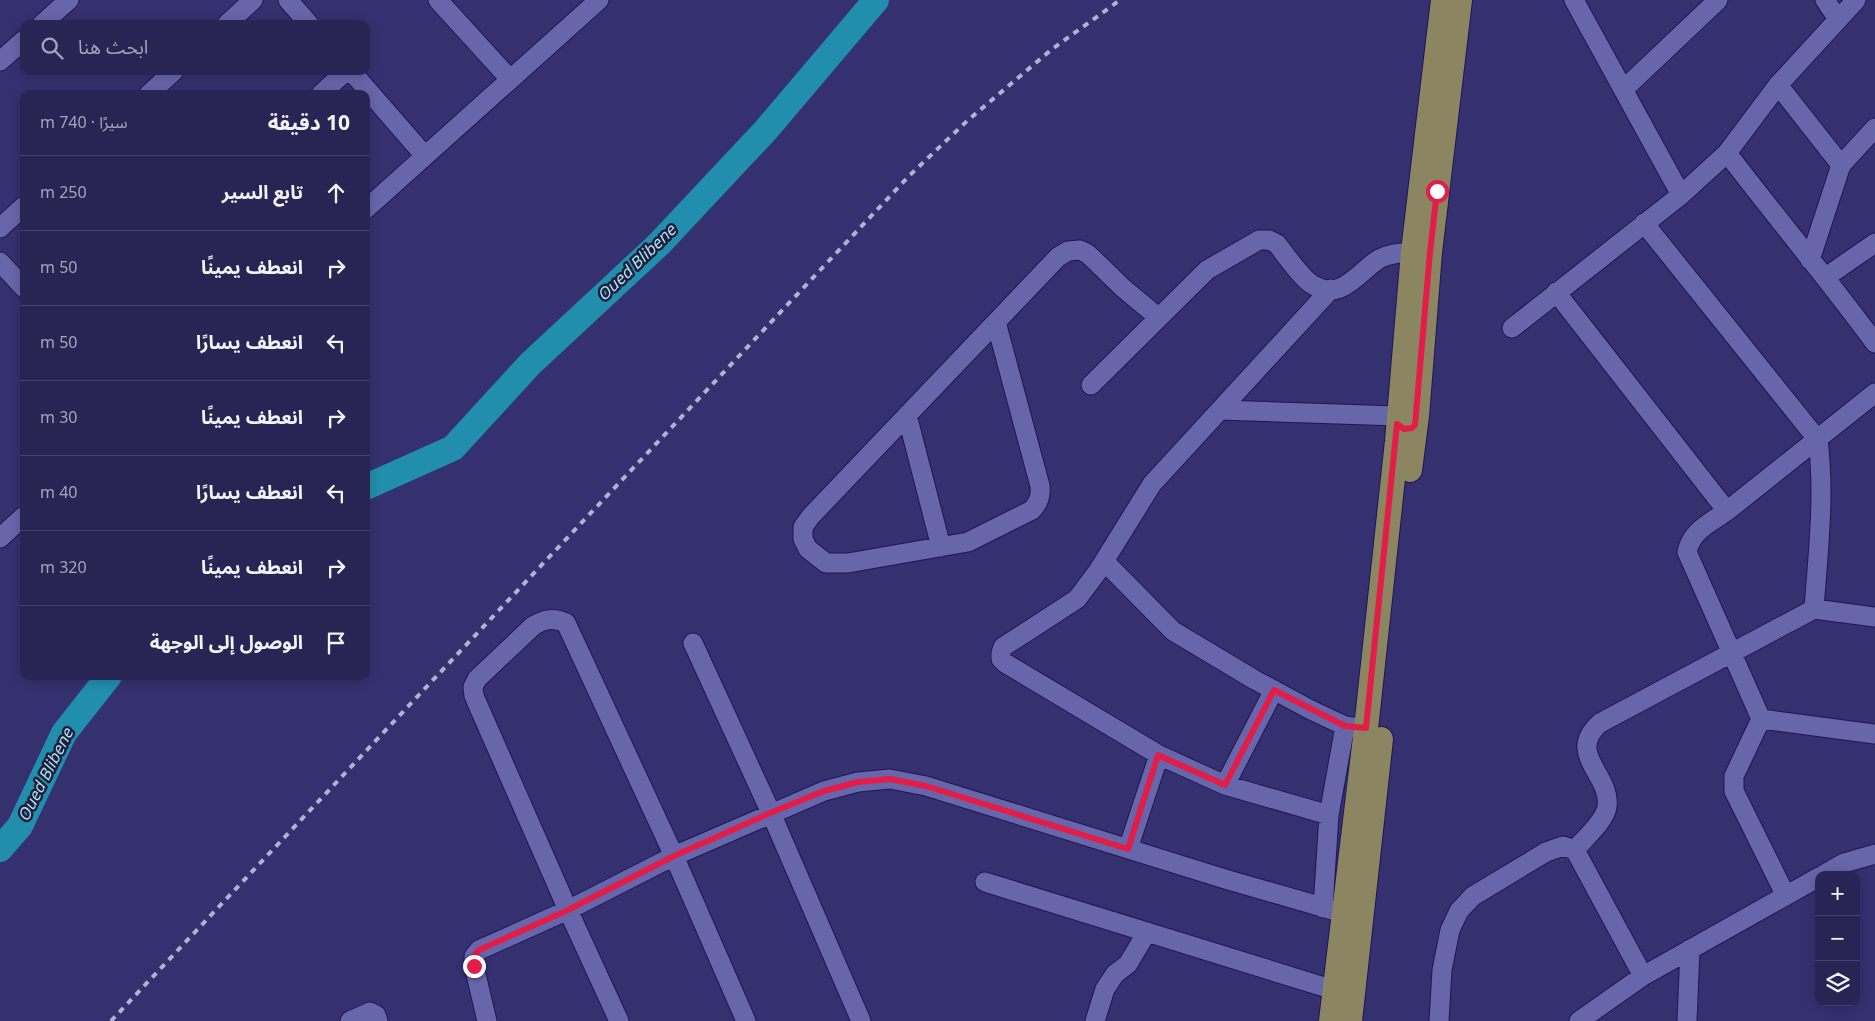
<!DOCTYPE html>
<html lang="ar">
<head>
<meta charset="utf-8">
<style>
  body { margin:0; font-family:Georgia,"Noto Sans Arabic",serif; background:#302d5b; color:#f1f3f6; direction:rtl }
  .controls { position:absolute; right:15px; bottom:15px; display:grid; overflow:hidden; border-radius:10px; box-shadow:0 2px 12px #0003 }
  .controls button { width:45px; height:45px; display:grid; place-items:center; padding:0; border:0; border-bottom:1px solid #44426c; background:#282555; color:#f1f3f6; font:25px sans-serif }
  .stop { position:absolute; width:15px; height:15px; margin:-11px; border:4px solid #e11d48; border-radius:50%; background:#fff }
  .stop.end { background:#e11d48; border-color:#fff; box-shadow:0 1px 5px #0008 }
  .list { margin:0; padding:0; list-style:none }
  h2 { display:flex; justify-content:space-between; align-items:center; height:65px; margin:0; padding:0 20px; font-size:21px }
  h2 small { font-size:16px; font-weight:400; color:#a5a5b9 }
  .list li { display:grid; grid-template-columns:32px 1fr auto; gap:15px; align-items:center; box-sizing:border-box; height:75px; padding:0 20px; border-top:1px solid #44426c }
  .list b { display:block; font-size:19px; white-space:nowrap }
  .list em { font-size:16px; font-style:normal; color:#a5a5b9 }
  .icon { flex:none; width:28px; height:28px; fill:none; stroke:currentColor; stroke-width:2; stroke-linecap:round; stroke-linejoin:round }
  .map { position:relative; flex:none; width:1875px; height:1021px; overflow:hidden; direction:ltr }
  .search { position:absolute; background:#282555; box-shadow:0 2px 12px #0003; left:20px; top:20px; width:350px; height:55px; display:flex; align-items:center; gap:12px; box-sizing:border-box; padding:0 18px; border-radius:10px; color:#a5a5b9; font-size:19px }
  .panel { position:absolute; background:#282555; box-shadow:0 2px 12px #0003; left:20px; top:90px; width:350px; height:590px; border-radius:10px; direction:rtl }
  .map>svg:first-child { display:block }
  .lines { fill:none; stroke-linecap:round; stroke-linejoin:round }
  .river { stroke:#228eae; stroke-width:26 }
  .minor-casing { stroke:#1f1653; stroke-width:21 }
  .major-casing { stroke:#1f1653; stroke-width:26 }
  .minor { stroke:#6766ab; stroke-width:19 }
  .major { stroke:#8c8561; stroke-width:24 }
  .rail { stroke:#b1b1d0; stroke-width:4; stroke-dasharray:6 6; stroke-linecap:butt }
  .route { stroke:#e11d48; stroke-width:6 }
  .labels { text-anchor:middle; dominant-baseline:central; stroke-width:5; stroke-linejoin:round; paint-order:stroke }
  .water-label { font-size:16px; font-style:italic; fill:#ade5fa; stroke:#1f1f3b }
</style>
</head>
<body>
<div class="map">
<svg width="1875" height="1021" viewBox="0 0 1875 1021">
  <rect width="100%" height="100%" fill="#353171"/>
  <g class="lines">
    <path class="river" d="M366,487L453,448L530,364L659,244L765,131L876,0
      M0,849L20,826L64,733L109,676"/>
    <defs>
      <path id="minor" d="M288,0L309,24
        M438,0L510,79
        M1574,0L1681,195
        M1825,0L1838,19
        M42,24L69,0
        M227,24L253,0
        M0,61L24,40
        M351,71L425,156
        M1778,85L1841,165L1875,128
        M1624,89L1718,0
        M149,94L174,71
        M321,94L346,71
        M1727,153C1776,217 1827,278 1875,343
        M366,209L599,0
        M1644,223L1818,440C1825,496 1818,553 1814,609L1875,617
        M0,228L24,206
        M1810,260L1841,165
        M0,262L24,288
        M1826,277L1875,243
        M1556,292L1727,511L1875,393
        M996,322L1040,486C1041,496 1039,502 1032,510L968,542L848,563H826L808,549L803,539V527L811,516L1058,257L1068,251L1080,250L1088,254L1123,288L1158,317
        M1512,328L1681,195L1727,153L1778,85L1856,0
        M1091,385L1207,270L1259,240H1269L1277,244C1285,254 1302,279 1313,285C1342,302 1358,272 1379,259C1390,253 1401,253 1413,252
        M1220,410L1398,416
        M907,415L941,547
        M1727,511C1710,523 1691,531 1687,552L1761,719L1875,734
        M0,538L24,516
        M1104,561L1173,631L1255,680L1311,710L1345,726L1366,729
        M693,643L771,813L861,1021
        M1761,719L1734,776V791L1786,896
        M1225,785L1274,690
        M1329,815L1225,785L1159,755L1005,663L1001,659V653L1003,647L1077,599L1098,571L1152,484L1331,289
        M1128,849L1159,755
        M1575,850C1584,839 1605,821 1607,807C1612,775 1565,754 1600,723L1814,609
        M1823,875L1844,863L1875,854
        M985,882L1334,990
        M1323,908L1329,815L1345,726
        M350,1021L370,1012L376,1015L378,1021
        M487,1021L474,966V956L479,950L568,910L674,856L824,791L858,782L890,779L926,786L1225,879L1343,913
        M619,1021L568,910L474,696L473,687L477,679L533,626C545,619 553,617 566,623L674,856L746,1021
        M1095,1021L1105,989L1115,974L1128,964L1147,932
        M1439,1021L1442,970L1450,930L1459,911L1473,896L1546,852L1563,846L1575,850L1643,976
        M1579,1021L1643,976L1819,877
        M1687,1021L1690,949"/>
      <path id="major" d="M1410,470L1417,416L1430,252L1460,0
        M1331,1021L1366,729L1397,441L1413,252L1443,0
        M1350,1021L1381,739"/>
    </defs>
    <use href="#minor" class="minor-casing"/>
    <use href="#major" class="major-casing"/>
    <use href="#minor" class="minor"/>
    <use href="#major" class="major"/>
    <path class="rail" d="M111,1021L909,176L967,121L1051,50L1120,0"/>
  </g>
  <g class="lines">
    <path class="route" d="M474,966V956L479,950L568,910L674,856L770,813L824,791L858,782L890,779L926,786L1128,849L1158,755L1225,785L1274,690L1345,726L1366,728L1397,424L1404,429L1412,428L1415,425L1430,252L1437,191"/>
  </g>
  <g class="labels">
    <g class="water-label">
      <text transform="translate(637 263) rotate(-44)">Oued Blibene</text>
      <text transform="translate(46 775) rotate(-63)">Oued Blibene</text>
    </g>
  </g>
</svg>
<div class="controls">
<button>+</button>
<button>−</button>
<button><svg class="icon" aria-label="layers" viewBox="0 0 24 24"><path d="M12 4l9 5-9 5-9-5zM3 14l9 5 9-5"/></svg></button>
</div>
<div class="stop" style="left:1437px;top:191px"></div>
<div class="stop end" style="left:474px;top:966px"></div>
<div class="search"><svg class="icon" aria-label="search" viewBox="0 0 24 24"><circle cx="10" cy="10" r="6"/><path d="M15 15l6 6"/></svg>ابحث هنا</div>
<section class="panel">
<h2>10 دقيقة<small>سيرًا · 740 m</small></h2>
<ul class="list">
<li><svg class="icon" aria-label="ahead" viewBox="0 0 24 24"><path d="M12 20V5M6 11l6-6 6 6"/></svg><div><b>تابع السير</b></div><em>250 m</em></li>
<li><svg class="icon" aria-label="right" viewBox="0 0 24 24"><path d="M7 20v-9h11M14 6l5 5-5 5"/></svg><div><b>انعطف يمينًا</b></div><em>50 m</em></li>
<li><svg class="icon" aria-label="left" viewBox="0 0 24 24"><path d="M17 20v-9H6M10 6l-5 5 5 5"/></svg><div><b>انعطف يسارًا</b></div><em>50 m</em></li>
<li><svg class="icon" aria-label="right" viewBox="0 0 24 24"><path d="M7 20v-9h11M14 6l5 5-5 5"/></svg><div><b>انعطف يمينًا</b></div><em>30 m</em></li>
<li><svg class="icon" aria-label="left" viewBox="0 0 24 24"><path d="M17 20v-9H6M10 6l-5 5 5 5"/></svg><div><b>انعطف يسارًا</b></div><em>40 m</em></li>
<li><svg class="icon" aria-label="right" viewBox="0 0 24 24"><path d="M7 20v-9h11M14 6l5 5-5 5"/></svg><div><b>انعطف يمينًا</b></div><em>320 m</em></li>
<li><svg class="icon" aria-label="arrive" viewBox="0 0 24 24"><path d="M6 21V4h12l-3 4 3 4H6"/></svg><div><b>الوصول إلى الوجهة</b></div></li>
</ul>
</section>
</div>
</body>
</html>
